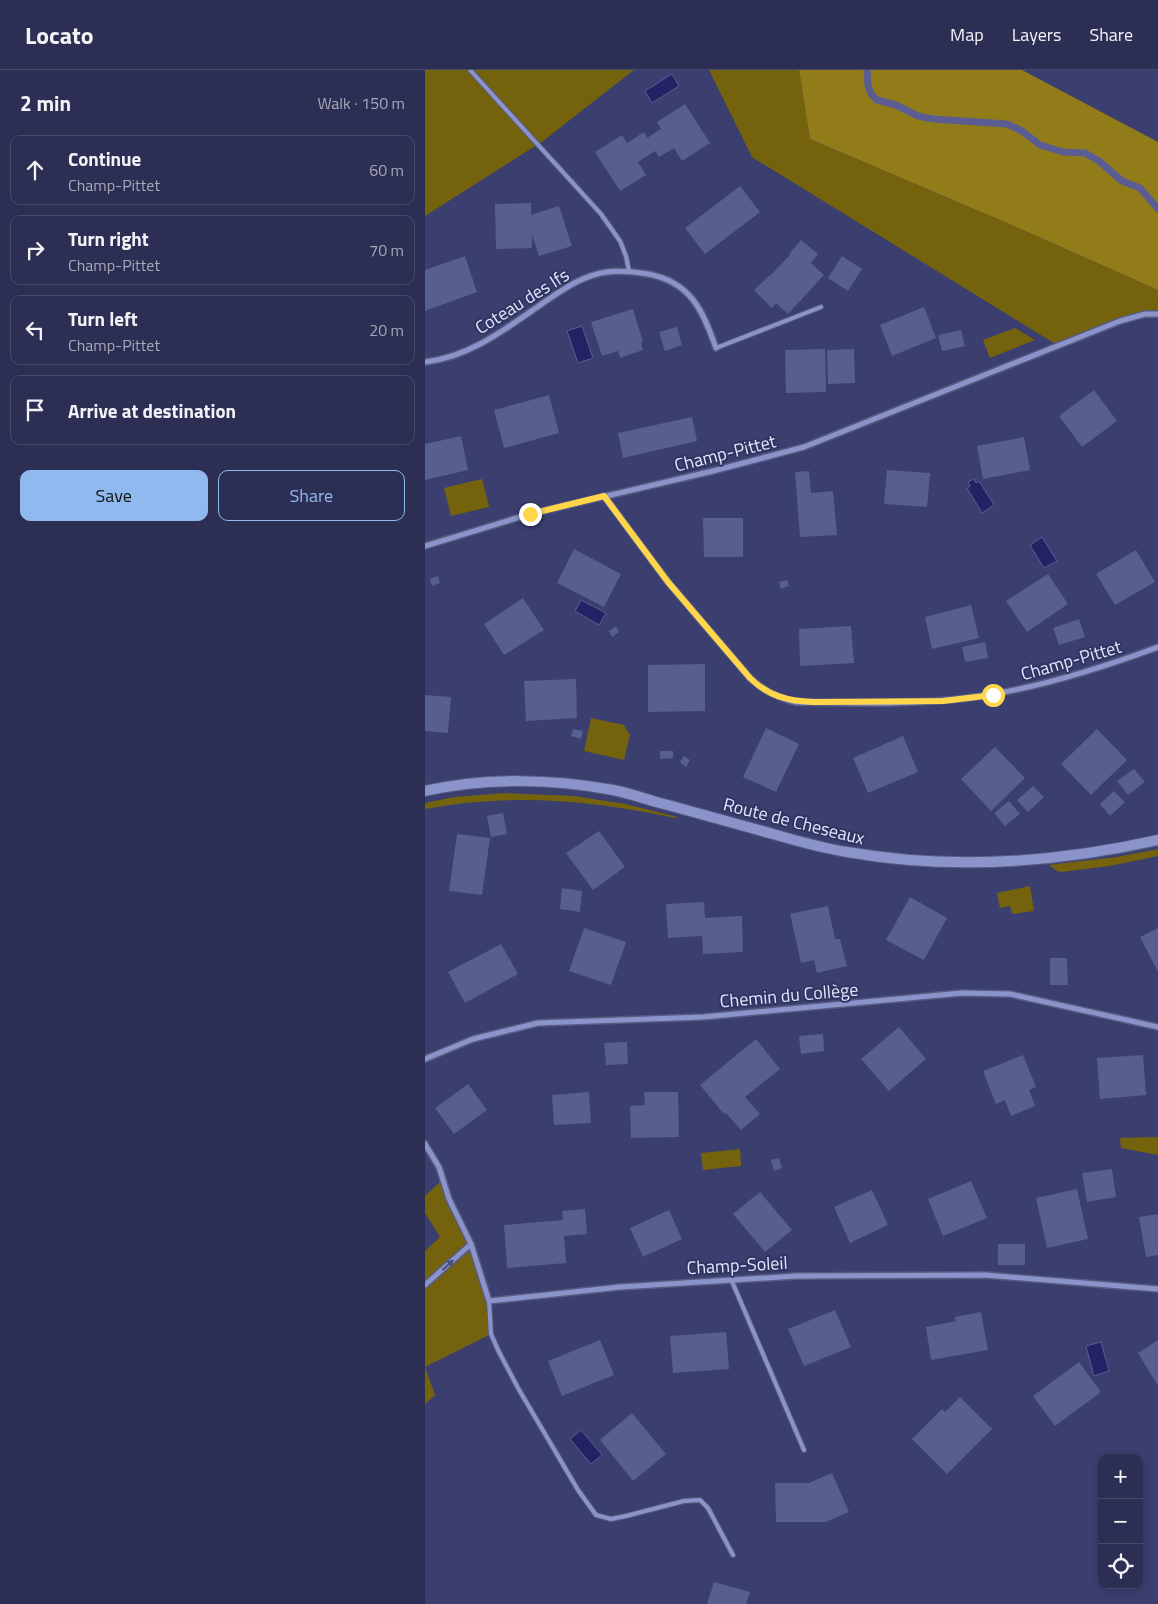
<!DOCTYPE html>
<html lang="en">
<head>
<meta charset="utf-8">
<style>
  body { margin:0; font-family:"Titillium Web",sans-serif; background:#34375a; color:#f1f3f6 }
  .controls { position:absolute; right:15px; bottom:15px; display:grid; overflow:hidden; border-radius:10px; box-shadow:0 2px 8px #0003 }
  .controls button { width:45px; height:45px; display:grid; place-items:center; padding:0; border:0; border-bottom:1px solid #484a6a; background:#2c2f53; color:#f1f3f6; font:25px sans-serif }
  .stop { position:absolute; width:15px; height:15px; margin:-11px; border:4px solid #ffd54a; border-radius:50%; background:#fff }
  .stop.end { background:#ffd54a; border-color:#fff; box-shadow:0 1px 5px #0008 }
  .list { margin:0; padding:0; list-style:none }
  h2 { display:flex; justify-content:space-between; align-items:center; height:65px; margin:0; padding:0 20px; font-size:21px }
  h2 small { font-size:16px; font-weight:400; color:#a6a9b8 }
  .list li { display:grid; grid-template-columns:32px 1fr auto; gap:15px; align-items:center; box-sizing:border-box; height:70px; margin:0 10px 10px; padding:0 10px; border:1px solid #484a6a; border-radius:10px }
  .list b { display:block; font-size:19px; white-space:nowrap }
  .list p { margin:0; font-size:16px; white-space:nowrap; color:#a6a9b8 }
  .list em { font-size:16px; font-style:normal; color:#a6a9b8 }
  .actions { display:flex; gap:10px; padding:15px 20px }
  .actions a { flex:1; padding:11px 0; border:1px solid #90b9f0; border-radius:10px; text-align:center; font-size:18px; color:#90b9f0 }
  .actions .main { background:#90b9f0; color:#111 }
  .icon { flex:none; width:28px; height:28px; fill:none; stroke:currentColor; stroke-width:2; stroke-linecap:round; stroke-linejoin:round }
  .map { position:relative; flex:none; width:733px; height:1534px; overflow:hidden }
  header { display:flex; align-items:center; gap:30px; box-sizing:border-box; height:70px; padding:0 25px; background:#2c2f53; border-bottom:1px solid #484a6a }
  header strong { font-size:24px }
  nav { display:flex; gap:28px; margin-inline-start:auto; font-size:18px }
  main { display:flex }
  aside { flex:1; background:#2c2f53 }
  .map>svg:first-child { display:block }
  .green { fill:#74630c }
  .forest { fill:#917c19 }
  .water { fill:#222264; stroke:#5b5d92 }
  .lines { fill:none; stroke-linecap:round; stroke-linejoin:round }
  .stream { stroke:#5b5d92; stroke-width:7 }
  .building { fill:#575e90 }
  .lane-casing { stroke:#575b82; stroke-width:6 }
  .street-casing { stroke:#575b82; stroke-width:8 }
  .secondary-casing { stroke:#575b82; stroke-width:12 }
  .lane { stroke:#8b94ca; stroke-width:4 }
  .street { stroke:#8b94ca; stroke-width:5 }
  .secondary { stroke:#8b94ca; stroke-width:10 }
  .oneway { fill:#474d7d }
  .route { stroke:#ffd54a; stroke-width:6 }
  .labels { text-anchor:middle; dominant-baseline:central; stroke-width:4; stroke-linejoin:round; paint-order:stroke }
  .street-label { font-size:18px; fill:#e1e6fe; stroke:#303563 }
</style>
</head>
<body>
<header>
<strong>Locato</strong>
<nav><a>Map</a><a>Layers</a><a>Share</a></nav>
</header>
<main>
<aside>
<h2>2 min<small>Walk · 150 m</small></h2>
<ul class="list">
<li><svg class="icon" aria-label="ahead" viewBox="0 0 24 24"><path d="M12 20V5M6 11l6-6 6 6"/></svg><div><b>Continue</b><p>Champ-Pittet</p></div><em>60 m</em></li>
<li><svg class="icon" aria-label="right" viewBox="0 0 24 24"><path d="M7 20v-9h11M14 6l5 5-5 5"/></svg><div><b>Turn right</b><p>Champ-Pittet</p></div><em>70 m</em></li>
<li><svg class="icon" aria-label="left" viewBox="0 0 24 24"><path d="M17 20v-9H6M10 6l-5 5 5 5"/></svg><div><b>Turn left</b><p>Champ-Pittet</p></div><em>20 m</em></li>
<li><svg class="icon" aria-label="arrive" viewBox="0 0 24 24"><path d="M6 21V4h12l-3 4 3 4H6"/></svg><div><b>Arrive at destination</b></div></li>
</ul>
<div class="actions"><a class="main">Save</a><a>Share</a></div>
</aside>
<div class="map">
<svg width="733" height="1534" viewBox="0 0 733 1534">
  <rect width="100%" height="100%" fill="#3a3f6f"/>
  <path class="green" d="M0,0H209L118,71L0,146Z
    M284,0H374L385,69L598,160L733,220V244H720L632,275L327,87Z
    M590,258L610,270L565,288L558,270Z
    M57,409L64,437L26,446L19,418Z
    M166,648L199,655L205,665L199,690L159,681Z
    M80,723L149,726L200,734L253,747L250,748C164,730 87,723 0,739V733L29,727Z
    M733,779V786L685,796L636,802L632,801L624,795L692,787Z
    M605,816L609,841L587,844L585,836L575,838L572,823Z
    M733,1067V1085L696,1078L695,1068Z
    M315,1079L316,1096L278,1100L276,1083Z
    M17,1110L46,1174L64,1231L66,1264L0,1297L10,1325L0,1334V1181L15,1167L0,1143V1126Z"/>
  <path class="forest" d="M374,0H597L733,72V220L598,160L385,69Z"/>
  <path class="water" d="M247,4L254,16L227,33L220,21Z
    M157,256L168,288L153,293L142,261Z
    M549,409L551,413L554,411L569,435L557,443L542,418L545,416L543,412Z
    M617,467L632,491L619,498L605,475Z
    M156,530L181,543L174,555L150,541Z
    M676,1272L684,1301L669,1306L661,1276Z
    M156,1360L177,1385L166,1394L145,1369Z"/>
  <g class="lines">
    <path class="stream" d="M442,0L443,16L446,24L452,30L471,35L493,46L508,49L582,54L597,61L615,75L638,82L660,83L674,91L697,111L715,118L733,139"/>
  </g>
  <path class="building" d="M260,34L285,73L257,91L249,78L234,87L230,81L213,92L221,105L195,121L170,82L197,65L202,73L219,62L222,68L236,59L232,52Z
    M315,116L335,142L280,184L260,158Z
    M106,133V145L134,136L147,176L114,186L107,165V178L71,179L70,134Z
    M376,170L393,184L386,193L399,205L363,244L351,233L347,238L329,220L345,205H346L365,185L364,184Z
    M40,186L52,222L0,241V200Z
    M417,186L437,199L423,221L403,208Z
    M499,237L511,268L467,286L455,255Z
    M208,239L218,272L216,273L218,280L195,288L193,281L177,286L166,252Z
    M252,257L257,275L240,281L234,262Z
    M536,260L540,276L517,281L513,265Z
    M400,279L401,322L361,323L360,280Z
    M429,279L430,313L403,314L402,280Z
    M669,320L692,351L657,377L634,346Z
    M124,325L134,363L79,378L69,340Z
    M267,347L272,371L198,388L193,363Z
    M36,366L43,400L0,410V374Z
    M599,367L605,400L558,409L552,376Z
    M462,400L505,403L502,437L459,434Z
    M384,401L386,423L408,421L412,465L375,467L370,402Z
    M278,448H318V487H279Z
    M149,479L196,504L179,537L132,513Z
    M711,480L730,512L690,535L671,504Z
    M623,504L643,534L602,562L581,531Z
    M13,506L15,513L7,516L5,509Z
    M362,510L364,516L356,519L354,512Z
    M98,528L119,560L79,585L59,554Z
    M546,535L554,568L507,579L500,547Z
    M654,549L660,567L634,575L628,558Z
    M191,556L194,562L187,567L184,561Z
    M426,556L429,593L375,596L374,559Z
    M560,572L563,588L540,592L537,577Z
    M280,594V641L223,642V595Z
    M151,609L152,648L101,651L99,611Z
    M0,625L26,627L23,663L0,661Z
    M341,658L374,674L351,722L318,707Z
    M148,659L158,661L156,669L146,666Z
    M672,659L702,690L666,725L636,694Z
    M478,666L493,702L443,723L428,688Z
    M570,677L600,708L566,741L536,709Z
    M235,681H248V688L235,689Z
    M259,686L265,690L261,697L255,692Z
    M709,699L720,712L703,725L692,711Z
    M608,716L619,727L603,742L592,730Z
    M689,721L700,732L685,746L675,734Z
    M584,731L595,744L580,756L569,743Z
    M78,743L82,764L66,767L62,746Z
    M174,761L200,797L168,820L141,783Z
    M32,764L65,768L57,825L24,821Z
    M137,818L157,821L155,842L135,839Z
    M485,827L522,848L499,890L461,870Z
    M279,832L280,848L317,846L318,882L278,884L277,866L243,868L241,834Z
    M403,836L410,869H415L422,896L392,903L389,890L376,893L365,844Z
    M159,858L201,872L186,915L144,901Z
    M733,858V902L715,867Z
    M76,874L93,904L40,933L23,902Z
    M625,888H642L643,915H625Z
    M474,957L501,989L464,1021L436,989Z
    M398,964L399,981L376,984L374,966Z
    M331,969L355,999L320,1027L335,1044L316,1060L301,1043L299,1044L275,1015Z
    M202,972L203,994L181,995L179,973Z
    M598,985L611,1017L604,1020L610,1036L586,1046L580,1030L571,1034L558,1001Z
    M718,985L721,1025L675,1029L672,988Z
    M43,1014L62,1040L29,1064L10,1038Z
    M164,1022L166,1053L129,1055L127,1025Z
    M219,1022H253L254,1067L206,1068L205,1036L220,1035Z
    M354,1088L357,1098L349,1101L346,1090Z
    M687,1099L691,1127L662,1132L657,1103Z
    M546,1111L562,1148L518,1166L503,1129Z
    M652,1119L663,1169L622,1178L611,1128Z
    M447,1120L463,1155L425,1173L409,1137Z
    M335,1122L367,1160L340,1182L308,1144Z
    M160,1139L162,1164L139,1166L141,1193L82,1198L79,1155L138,1150L137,1141Z
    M244,1140L257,1169L218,1187L205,1158Z
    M733,1144V1185L721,1187L714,1147Z
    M573,1174H600V1195H573Z
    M410,1240L426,1277L379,1296L363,1259Z
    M556,1242L563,1280L506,1290L501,1257L531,1251L530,1247Z
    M301,1262L304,1299L248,1303L245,1266Z
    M175,1270L189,1305L137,1326L123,1291Z
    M733,1270V1316L713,1283Z
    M654,1292L676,1322L630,1356L608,1326Z
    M535,1327L567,1359L522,1404L487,1369L517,1339L520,1342Z
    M207,1343L241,1384L208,1411L175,1370Z
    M407,1403L424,1442L401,1452H351L350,1413H384Z
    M289,1512L325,1522L321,1534H282Z"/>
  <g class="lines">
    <defs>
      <path id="lane" d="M45,0L176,144L195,171L201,186L204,201
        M291,278L396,237
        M306,1209L379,1380
        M64,1231L66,1264L73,1280L93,1318L153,1420L171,1445L186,1449L201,1446L259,1431L275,1430L283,1438L308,1485"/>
      <path id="street" d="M0,292C45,287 82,258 118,233C137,220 158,205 182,202C196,200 209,202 223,204C266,212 278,241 291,278
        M179,426L243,512L325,608C339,621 352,627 370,632C426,633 485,635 542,628C607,620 671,600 733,577
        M0,476L105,444L288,401L379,377L695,251L720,244H733
        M0,989L48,969L113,953L278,947L537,923L585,924L733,957
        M0,1074L14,1097L24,1129L46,1174L64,1231L195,1217L372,1206L560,1205L733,1219
        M0,1215L46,1174"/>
      <path id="secondary" d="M0,721C60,707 128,709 188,720C204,723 220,729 235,733C273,743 311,754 348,764C372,771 397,778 422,782C525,800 631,793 733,770"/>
    </defs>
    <use href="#lane" class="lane-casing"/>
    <use href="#street" class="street-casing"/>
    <use href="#secondary" class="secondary-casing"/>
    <use href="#lane" class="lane"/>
    <use href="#street" class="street"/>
    <use href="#secondary" class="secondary"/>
  </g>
  <defs><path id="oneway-solid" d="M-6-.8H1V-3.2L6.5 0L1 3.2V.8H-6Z" transform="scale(1.25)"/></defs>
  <use class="oneway" href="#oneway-solid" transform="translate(23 1195) rotate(-42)"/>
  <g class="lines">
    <path class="route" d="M105,444L179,426L243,512L325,608C343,626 363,631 388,632L518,631L568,625"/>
  </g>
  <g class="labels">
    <g class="street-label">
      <text transform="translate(97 231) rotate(-32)">Coteau des Ifs</text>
      <text transform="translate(300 383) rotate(-14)">Champ-Pittet</text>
      <text transform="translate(646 590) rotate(-16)">Champ-Pittet</text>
      <text transform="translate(369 751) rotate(14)">Route de Cheseaux</text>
      <text transform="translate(364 925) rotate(-5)">Chemin du Collège</text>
      <text transform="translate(312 1195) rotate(-3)">Champ-Soleil</text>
    </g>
  </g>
</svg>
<div class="controls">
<button>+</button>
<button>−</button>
<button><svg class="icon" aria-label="locate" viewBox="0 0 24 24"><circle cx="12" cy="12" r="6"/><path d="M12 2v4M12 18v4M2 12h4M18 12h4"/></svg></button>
</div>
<div class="stop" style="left:568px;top:625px"></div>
<div class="stop end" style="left:105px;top:444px"></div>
</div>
</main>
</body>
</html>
